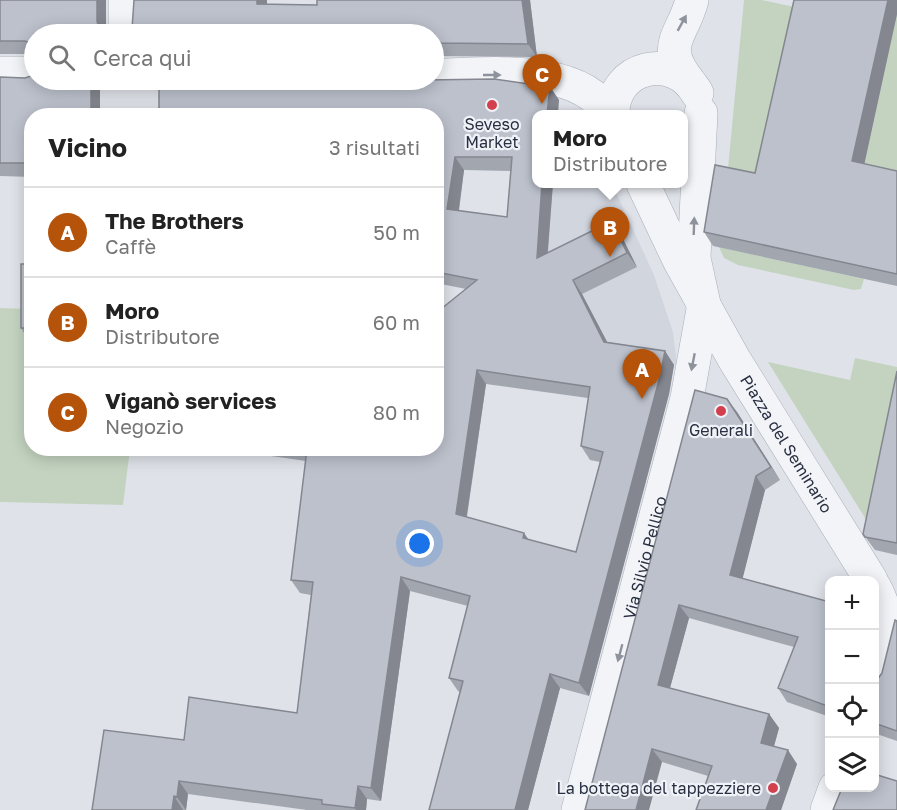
<!DOCTYPE html>
<html lang="it">
<head>
<meta charset="utf-8">
<style>
  body { margin:0; font-family:"Golos Text",sans-serif; background:#f2f2f2; color:#222 }
  .controls { position:absolute; right:18px; bottom:18px; display:grid; overflow:hidden; border-radius:12px; box-shadow:0 3px 15px #0003 }
  .controls button { width:54px; height:54px; display:grid; place-items:center; padding:0; border:0; border-bottom:2px solid #e0e0e0; background:#fff; color:#222; font:30px sans-serif }
  .you { position:absolute; left:420px; top:544px; width:21px; height:21px; margin:-15px; border:4px solid #fff; border-radius:50%; background:#1a73e8; box-shadow:0 0 0 9px #1a73e833 }
  .badge { display:grid; place-items:center; width:39px; height:39px; border-radius:50%; background:#b45309; color:#fff; font-size:20px; font-weight:700 }
  .pin { position:absolute; translate:-50% -50px; filter:drop-shadow(0 2px 3px #0008) }
  .pin::after { content:''; position:absolute; top:32px; width:21px; height:18px; background:inherit; clip-path:polygon(0 0,100% 0,50% 100%) }
  .popup { position:absolute; left:532px; top:110px; width:156px; height:78px; box-sizing:border-box; display:grid; place-content:center; border-radius:12px; background:#fff; filter:drop-shadow(0 2px 4px #0005); font-size:20px; white-space:nowrap; color:#767676 }
  .popup b { font-size:22px; color:#222 }
  .popup::after { content:''; position:absolute; left:50%; top:100%; margin-left:-12px; border:12px solid transparent; border-top-color:#fff }
  .list { margin:0; padding:0; list-style:none }
  h2 { display:flex; justify-content:space-between; align-items:center; height:78px; margin:0; padding:0 24px; font-size:26px }
  h2 small { font-size:20px; font-weight:400; color:#767676 }
  .list li { display:grid; grid-template-columns:39px 1fr auto; gap:18px; align-items:center; box-sizing:border-box; height:90px; padding:0 24px; border-top:2px solid #e0e0e0 }
  .list b { display:block; font-size:22px; white-space:nowrap }
  .list p { margin:0; font-size:20px; white-space:nowrap; color:#767676 }
  .list em { font-size:20px; font-style:normal; color:#767676 }
  .icon { flex:none; width:33px; height:33px; fill:none; stroke:currentColor; stroke-width:2; stroke-linecap:round; stroke-linejoin:round }
  .map { position:relative; flex:none; width:897px; height:810px; overflow:hidden }
  .search { position:absolute; background:#fff; box-shadow:0 3px 15px #0003; left:24px; top:24px; width:420px; height:66px; display:flex; align-items:center; gap:15px; box-sizing:border-box; padding:0 21px; border-radius:33px; color:#767676; font-size:22px }
  .panel { position:absolute; background:#fff; box-shadow:0 3px 15px #0003; left:24px; top:108px; width:420px; height:348px; border-radius:24px }
  .map>svg:first-child { display:block }
  .built { fill:#d1d5de }
  .green { fill:#c4d3c0 }
  .lines { fill:none; stroke-linecap:round; stroke-linejoin:round }
  .minor-casing { stroke:#a8adb7; stroke-width:34 }
  .tertiary-casing { stroke:#a8adb7; stroke-width:34 }
  .minor { stroke:#f2f4f7; stroke-width:33 }
  .tertiary { stroke:#f2f4f7; stroke-width:33 }
  .wall { fill:#a2a6af; fill-rule:evenodd }
  .shaded-wall { fill:#84878f }
  .building { fill:#bcc1cc; stroke:#84878f; stroke-width:1.5; fill-rule:evenodd }
  .oneway { fill:#8d929c }
  .poi-dot { fill:#d2404d; stroke:#eff2f6; stroke-width:2 }
  .labels { text-anchor:middle; dominant-baseline:central; stroke-width:4.5; stroke-linejoin:round; paint-order:stroke }
  .poi-label { font-size:16px; fill:#282f41; stroke:#eff2f6 }
  .street-label { font-size:16px; fill:#282f41; stroke:#eff2f6 }
</style>
</head>
<body>
<div class="map">
<svg width="897" height="810" viewBox="0 0 897 810">
  <rect width="100%" height="100%" fill="#dfe3e9"/>
  <path class="built" d="M553,184H612L654,275L673,332L677,365L571,348L543,319Z"/>
  <path class="green" d="M744,0H762L804,9L764,186L727,179Z
    M897,13V182L862,175Z
    M719,247L864,279L861,289L854,290L738,265L724,258Z
    M0,308L29,309L32,448L130,449L123,505L0,502Z
    M855,358L897,367V432L875,534L768,362L850,380Z"/>
  <g class="lines">
    <defs>
      <g id="minor">
        <path d="M125,34V0"/>
        <path d="M0,73H34"/>
        <path d="M434,75C486,75 579,62 610,115"/>
        <path d="M613,115C612,65 674,52 697,93"/>
        <path id="s1" d="M643,184L679,260L734,359L871,580"/>
        <path d="M874,586C893,619 886,646 874,680"/>
        <path id="s2" d="M578,810L687,398L704,304L694,258L701,113"/>
        <path d="M827,810L835,788"/>
      </g>
      <path id="tertiary" d="M690,83C659,44 682,38 692,0"/>
    </defs>
    <use href="#minor" class="minor-casing"/>
    <use href="#tertiary" class="tertiary-casing"/>
    <use href="#minor" class="minor"/>
    <use href="#tertiary" class="tertiary"/>
  </g>
  <path class="wall" d="M0,0H106V34H34V54H0Z
    M530,0L537,57L434,56V34L267,4L317,5Z
    M897,0V14L864,164L897,171V286L713,246L704,232L755,173Z
    M0,77L34,80H100V116H32V177L0,176Z
    M425,80L550,87L559,100L537,183H553L548,253L612,221L621,235L637,267L582,294L607,342L665,351L674,365L669,394L589,696L560,688L528,810H429L460,692L458,691L449,678L468,606L410,591L381,801L367,799L366,810H307L188,794L186,810H92L184,740L297,713L311,595L300,593L291,580L306,461L217,448H436L466,289L436,283V116ZM464,170L511,171L507,217L459,211ZM486,384L588,398L581,446L590,460L600,462L576,552L529,540L467,517Z
    M32,264V341H29L21,328Z
    M897,371V555L875,550L863,534Z
    M737,412L780,480L765,490L742,579L830,602V717L787,702L778,688L794,647L689,618L670,688L769,714L779,728L774,746L797,764L781,810H696L708,776L662,762L585,810Z
    M897,621V741L874,733V681L877,680L882,673Z"/>
  <path class="shaded-wall" d="M97,0H106V34H103L99,29L97,21Z
    M257,0H267V17L257,4Z
    M522,0H530L537,57L528,44Z
    M888,0H897V14L862,175L852,161Z
    M91,80H100V116H91Z
    M550,87L559,100L558,114H547Z
    M455,157L464,170L457,223L447,209Z
    M542,183H553L546,272L537,258Z
    M612,221L621,235L637,267L627,253Z
    M573,280L582,294L614,355L604,342Z
    M665,351L674,365L669,394L589,696L579,683Z
    M477,370L486,384L465,527L456,514Z
    M727,399L737,412L780,480L771,467Z
    M756,476L765,490L740,589L730,575Z
    M524,533L533,546L523,538Z
    M401,577L410,591L381,801L371,788Z
    M679,605L689,618L667,699L658,685Z
    M550,674L560,688L528,810H515Z
    M769,714L779,728L771,757L761,743Z
    M652,749L662,762L649,810H636Z
    M788,750L797,764L781,810H766Z
    M179,781L188,794L186,810L177,797Z
    M358,786L367,799L366,810H356L355,808Z
    M174,796L183,810H172Z"/>
  <path class="building" d="M0,0H97V21L99,29L104,34H34V44L25,41H0Z
    M134,0H257V4L317,5V0H522L528,44L434,43V34H127L132,29Z
    M794,0H888L852,161L897,171V274L704,232L715,165L755,173Z
    M34,75V80H91V116H32V163H0V77L25,78Z
    M494,79L550,87L547,114H537V183H542L537,258L612,221L627,253L573,280L604,342L665,351L659,380L579,683L550,674L515,810H429L463,681L449,678L470,596L401,577L371,788L358,786L355,808L322,804V800L179,781L177,797L174,796L172,810H92L104,730L184,740L189,697L297,713L313,582L291,580L307,449L301,448H436V313L477,280L436,272V116H159V80H425ZM455,157H512L507,217L447,209ZM477,370L590,387L581,446L603,452L576,552L523,538L524,533L456,514Z
    M21,264H32V328H21Z
    M897,371V543L865,537L863,534Z
    M695,390L727,399L771,467L756,476L730,575L830,602V707L778,688L798,637L679,605L658,685L769,714L761,743L788,750L766,810H696L712,766L652,749L636,810H585Z
    M895,620L897,621V731L874,723V681L877,680L882,673Z
    M874,774L897,781V810H833L842,788H874Z"/>
  <defs><path id="oneway-solid" d="M-6-.8H1V-3.2L6.5 0L1 3.2V.8H-6Z" transform="scale(1.5)"/></defs>
  <g class="oneway">
    <use href="#oneway-solid" transform="translate(682 23) rotate(-61)"/>
    <use href="#oneway-solid" transform="translate(492 75)"/>
    <use href="#oneway-solid" transform="translate(694 226) rotate(-88)"/>
    <use href="#oneway-solid" transform="translate(693 362) rotate(101)"/>
    <use href="#oneway-solid" transform="translate(620 653) rotate(105)"/>
  </g>
  <g class="poi-dot">
    <circle cx="492" cy="105" r="6"/>
    <circle cx="721" cy="411" r="6"/>
    <circle cx="773" cy="788" r="6"/>
  </g>
  <g class="labels">
    <g class="poi-label">
      <text x="492" y="124">Seveso<tspan x="492" dy="18">Market</tspan></text>
      <text x="721" y="430">Generali</text>
      <text x="761" y="788" text-anchor="end">La bottega del tappezziere</text>
    </g>
    <g class="street-label">
      <text stroke="none"><textPath href="#s1" startOffset="297">Piazza del Seminario</textPath></text>
      <text stroke="none"><textPath href="#s2" startOffset="261">Via Silvio Pellico</textPath></text>
    </g>
  </g>
</svg>
<div class="controls">
<button>+</button>
<button>−</button>
<button><svg class="icon" aria-label="locate" viewBox="0 0 24 24"><circle cx="12" cy="12" r="6"/><path d="M12 2v4M12 18v4M2 12h4M18 12h4"/></svg></button>
<button><svg class="icon" aria-label="layers" viewBox="0 0 24 24"><path d="M12 4l9 5-9 5-9-5zM3 14l9 5 9-5"/></svg></button>
</div>
<div class="you"></div>
<div class="pin badge" style="left:642px;top:399px">A</div>
<div class="pin badge" style="left:610px;top:257px">B</div>
<div class="popup"><b>Moro</b>Distributore</div>
<div class="pin badge" style="left:542px;top:104px">C</div>
<div class="search"><svg class="icon" aria-label="search" viewBox="0 0 24 24"><circle cx="10" cy="10" r="6"/><path d="M15 15l6 6"/></svg>Cerca qui</div>
<section class="panel">
<h2>Vicino<small>3 risultati</small></h2>
<ul class="list">
<li><span class="badge">A</span><div><b>The Brothers</b><p>Caffè</p></div><em>50 m</em></li>
<li><span class="badge">B</span><div><b>Moro</b><p>Distributore</p></div><em>60 m</em></li>
<li><span class="badge">C</span><div><b>Viganò services</b><p>Negozio</p></div><em>80 m</em></li>
</ul>
</section>
</div>
</body>
</html>
